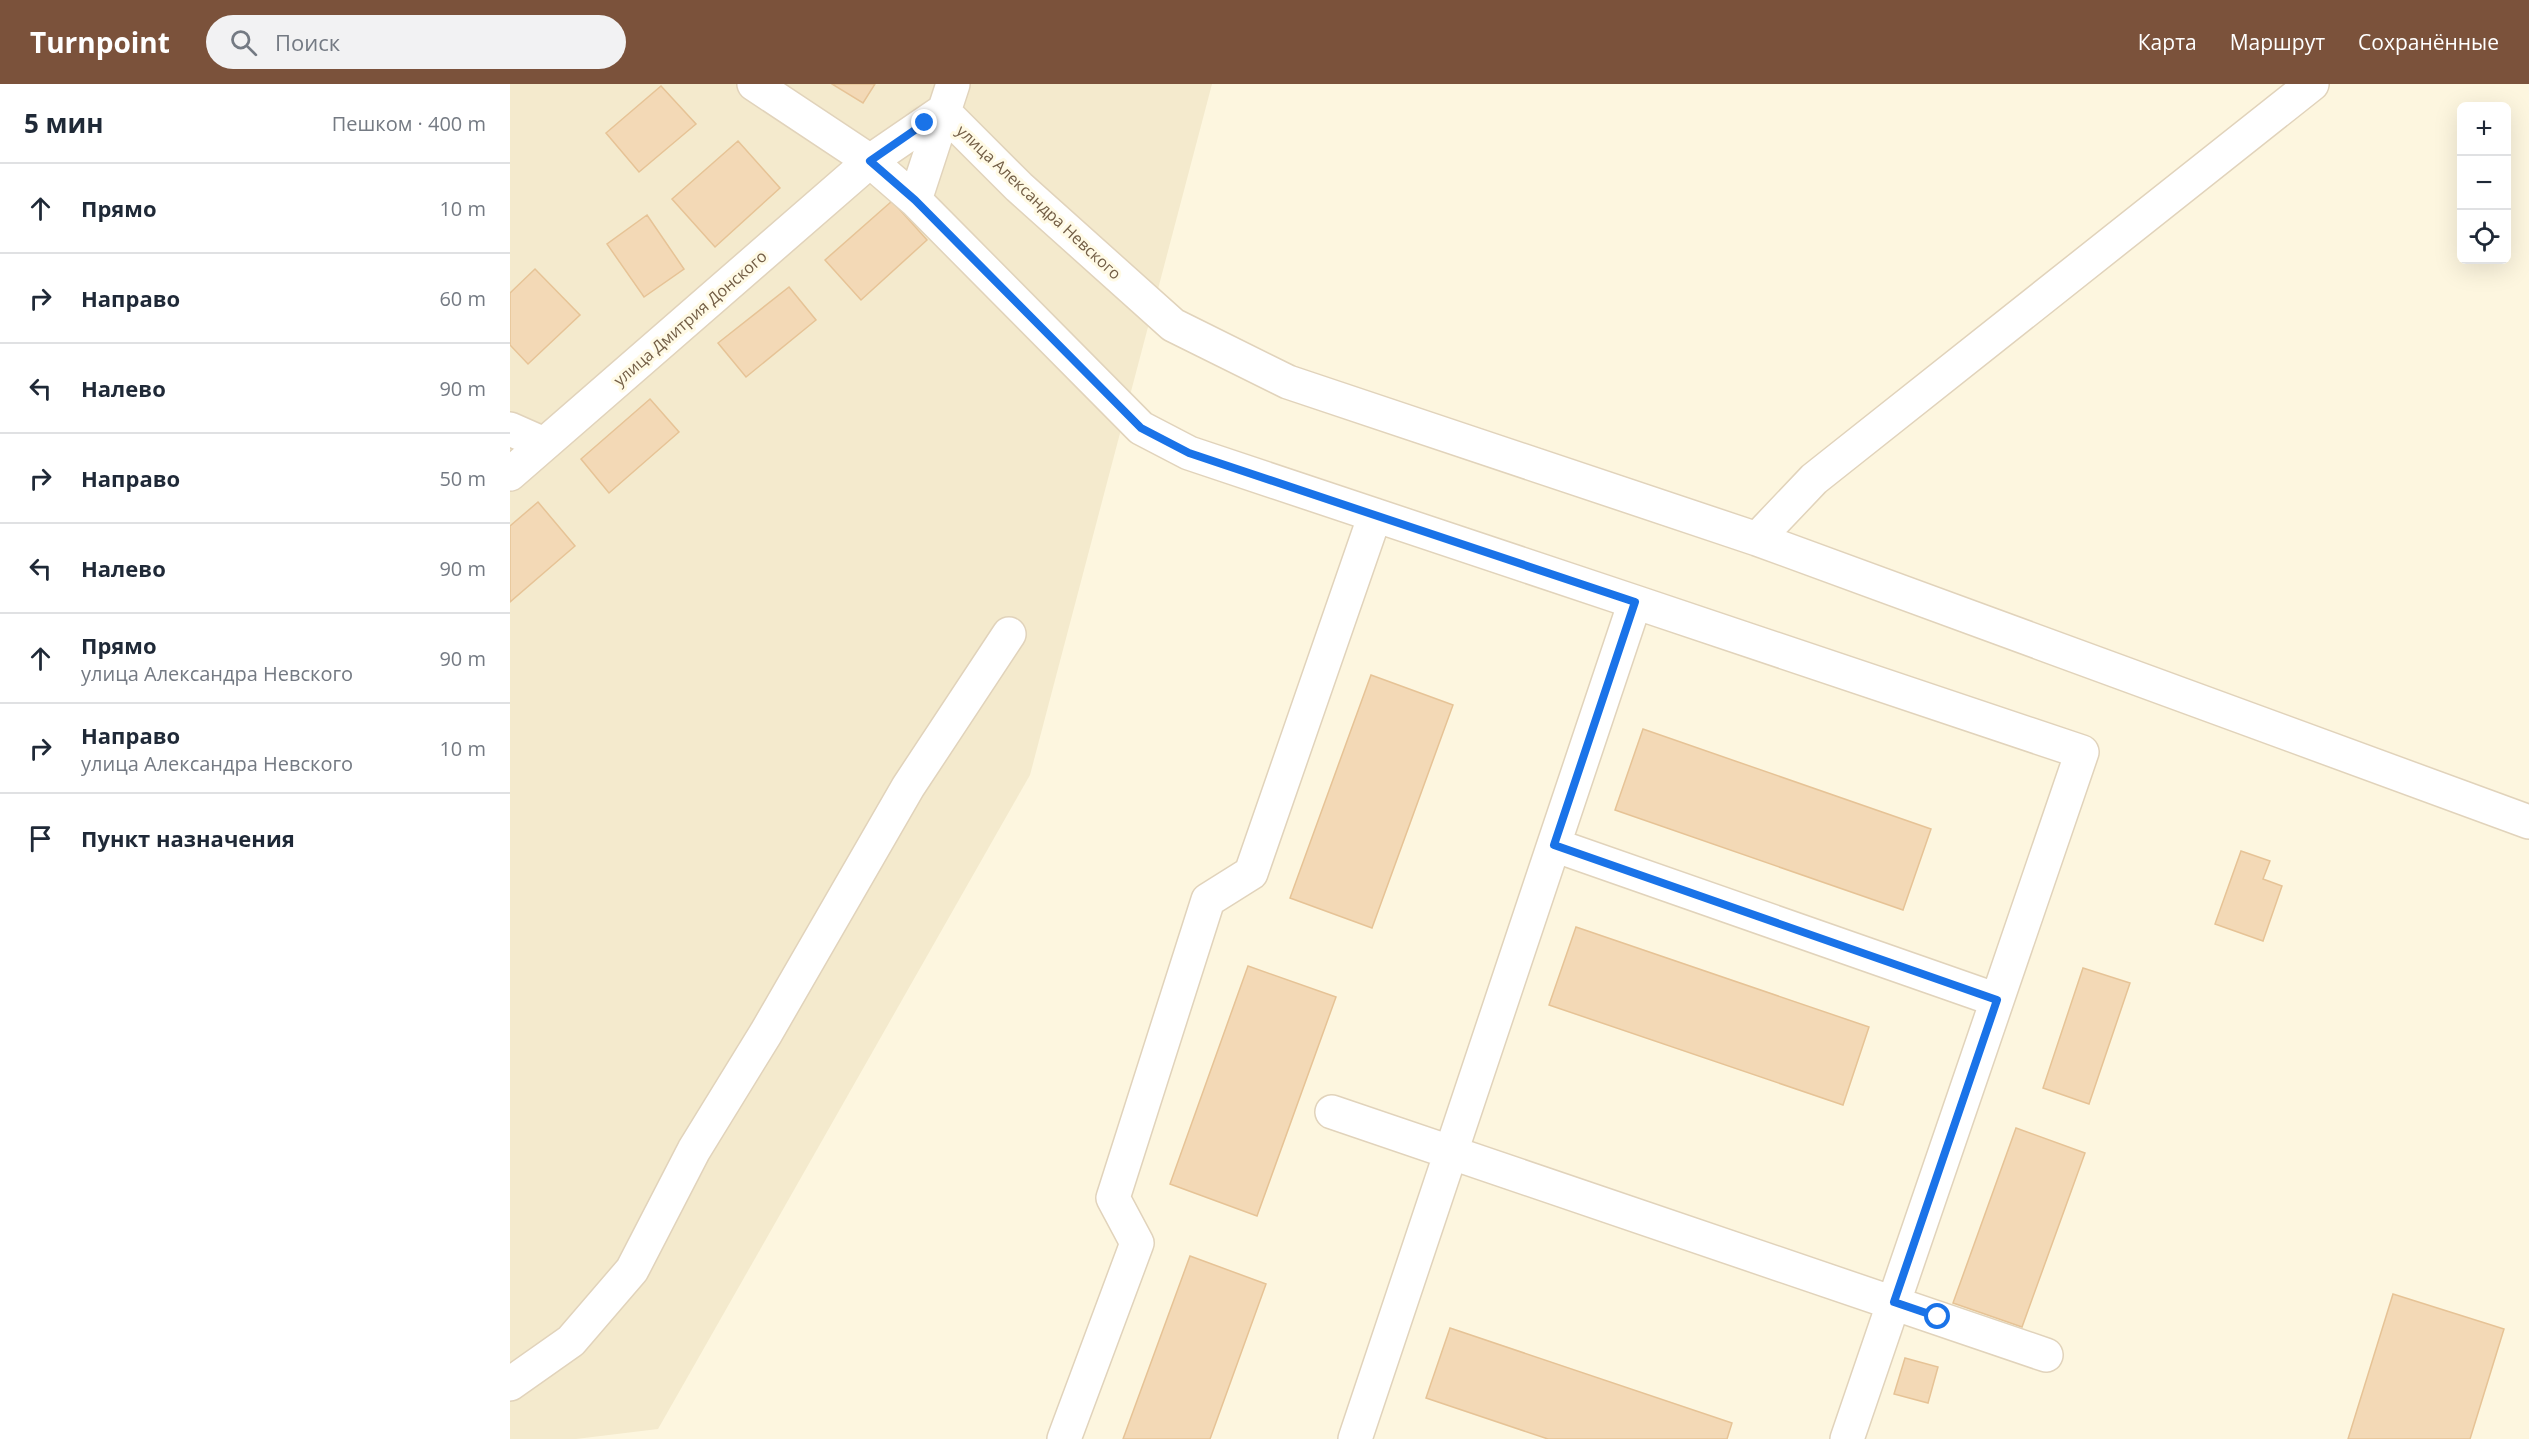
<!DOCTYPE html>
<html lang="ru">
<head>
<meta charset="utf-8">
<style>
  body { margin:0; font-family:"Open Sans",sans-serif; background:#f2f2f3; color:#1f2937 }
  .controls { position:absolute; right:18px; top:18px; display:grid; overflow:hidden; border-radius:9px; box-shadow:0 6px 24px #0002 }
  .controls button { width:54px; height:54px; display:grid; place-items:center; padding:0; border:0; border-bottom:2px solid #e0e1e3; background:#fff; color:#1f2937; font:30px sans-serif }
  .stop { position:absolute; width:18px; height:18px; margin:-14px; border:4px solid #1a73e8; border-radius:50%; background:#fff }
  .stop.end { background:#1a73e8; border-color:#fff; box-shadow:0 2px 6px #0008 }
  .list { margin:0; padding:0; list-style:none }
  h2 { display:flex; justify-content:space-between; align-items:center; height:78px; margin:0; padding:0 24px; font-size:26px }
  h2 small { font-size:20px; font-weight:400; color:#747a83 }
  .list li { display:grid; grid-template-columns:39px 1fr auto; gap:18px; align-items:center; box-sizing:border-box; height:90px; padding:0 24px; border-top:2px solid #e0e1e3 }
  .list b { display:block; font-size:22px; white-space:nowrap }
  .list p { margin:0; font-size:20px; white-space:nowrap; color:#747a83 }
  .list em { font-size:20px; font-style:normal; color:#747a83 }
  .icon { flex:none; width:33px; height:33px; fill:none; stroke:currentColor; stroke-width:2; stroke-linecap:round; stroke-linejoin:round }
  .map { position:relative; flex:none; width:2019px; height:1355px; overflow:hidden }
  header { display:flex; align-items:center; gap:36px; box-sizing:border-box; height:84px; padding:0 30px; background:#7b523b; color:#fff }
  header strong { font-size:28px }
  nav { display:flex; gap:33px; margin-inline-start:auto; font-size:21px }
  .search { width:420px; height:54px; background:#f2f2f3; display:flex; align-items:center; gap:15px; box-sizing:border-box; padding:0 21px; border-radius:33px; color:#747a83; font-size:22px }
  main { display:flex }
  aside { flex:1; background:#fff }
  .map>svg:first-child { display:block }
  .residential { fill:#f4eacd }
  .building { fill:#f3d9b6; stroke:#e6c396; stroke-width:1.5 }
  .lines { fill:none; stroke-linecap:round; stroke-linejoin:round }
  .minor-casing { stroke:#e1d3bb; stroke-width:36 }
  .minor { stroke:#fff; stroke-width:33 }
  .route { stroke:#1a73e8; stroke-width:8 }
  .labels { text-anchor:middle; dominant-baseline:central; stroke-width:6; stroke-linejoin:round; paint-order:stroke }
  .street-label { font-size:16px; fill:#735e46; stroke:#fffae5 }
</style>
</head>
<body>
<header>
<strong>Turnpoint</strong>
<div class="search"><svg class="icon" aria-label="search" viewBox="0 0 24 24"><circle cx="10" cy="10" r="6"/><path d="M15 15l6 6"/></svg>Поиск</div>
<nav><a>Карта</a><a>Маршрут</a><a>Сохранённые</a></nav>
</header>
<main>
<aside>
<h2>5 мин<small>Пешком · 400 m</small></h2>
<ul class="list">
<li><svg class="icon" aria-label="ahead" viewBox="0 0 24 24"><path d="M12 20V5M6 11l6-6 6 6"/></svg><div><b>Прямо</b></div><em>10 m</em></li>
<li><svg class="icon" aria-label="right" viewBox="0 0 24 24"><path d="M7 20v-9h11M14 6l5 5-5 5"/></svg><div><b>Направо</b></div><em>60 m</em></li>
<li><svg class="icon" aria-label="left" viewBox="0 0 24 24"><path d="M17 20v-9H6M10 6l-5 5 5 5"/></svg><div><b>Налево</b></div><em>90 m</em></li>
<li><svg class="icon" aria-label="right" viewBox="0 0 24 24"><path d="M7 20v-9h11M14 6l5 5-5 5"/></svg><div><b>Направо</b></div><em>50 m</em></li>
<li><svg class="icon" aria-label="left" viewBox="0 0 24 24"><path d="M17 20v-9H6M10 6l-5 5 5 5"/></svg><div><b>Налево</b></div><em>90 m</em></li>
<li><svg class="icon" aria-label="ahead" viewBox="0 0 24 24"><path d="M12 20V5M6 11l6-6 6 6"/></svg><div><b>Прямо</b><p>улица Александра Невского</p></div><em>90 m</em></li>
<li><svg class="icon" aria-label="right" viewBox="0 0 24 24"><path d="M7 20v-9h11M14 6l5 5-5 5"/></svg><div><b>Направо</b><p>улица Александра Невского</p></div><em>10 m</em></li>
<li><svg class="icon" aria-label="arrive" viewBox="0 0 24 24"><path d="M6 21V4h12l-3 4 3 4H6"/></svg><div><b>Пункт назначения</b></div></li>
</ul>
</aside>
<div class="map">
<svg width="2019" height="1355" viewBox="0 0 2019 1355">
  <rect width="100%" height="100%" fill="#fdf6df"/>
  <path class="residential" d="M0,0H702L520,691L148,1345L66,1355H0Z"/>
  <path class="building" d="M322,0H365L353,19Z
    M151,2L186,40L129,88L96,49Z
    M228,57L270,104L205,163L162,115Z
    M382,117L417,156L351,216L315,176Z
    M137,131L174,185L134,213L97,160Z
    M25,185L70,231L18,280L0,261V209Z
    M279,203L306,236L236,293L208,259Z
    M140,315L169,348L99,409L71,375Z
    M28,418L65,462L0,518V442Z
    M861,591L943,621L862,844L780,814Z
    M1133,645L1421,745L1393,826L1105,726Z
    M1731,767L1760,777L1753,795L1772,802L1753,857L1705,840Z
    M1066,843L1359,943L1333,1021L1039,921Z
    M738,882L826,913L747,1132L660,1100Z
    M1573,884L1620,899L1579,1020L1533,1004Z
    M1506,1044L1575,1069L1512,1243L1443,1219Z
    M680,1172L756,1200L700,1355H613Z
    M1883,1210L1994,1245L1960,1355H1838Z
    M940,1244L1222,1339L1217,1355H1038L916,1314Z
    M1395,1274L1428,1283L1418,1319L1384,1310Z"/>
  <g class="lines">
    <defs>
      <path id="minor" d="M244,0L360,77L405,116L631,344L679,369L1125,518L845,1355
        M405,116L443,0
        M0,345L34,360
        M0,390L360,77L433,27L509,103L663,241L778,298L1247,455L2019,738
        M1247,455L1304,395L1802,0
        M1125,518L1572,668L1337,1355
        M1044,761L1487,916
        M822,1028L1536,1271
        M0,1300L61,1257L122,1186L184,1066L256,949L398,703L499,550
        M554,1355L627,1159L603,1114L698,816L741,789L865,431"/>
    </defs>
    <use href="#minor" class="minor-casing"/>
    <use href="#minor" class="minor"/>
  </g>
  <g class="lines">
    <path class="route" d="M415,39L360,77L405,116L631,344L679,369L1125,518L1044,761L1487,916L1384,1218L1428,1233"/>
  </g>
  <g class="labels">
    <g class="street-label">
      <text transform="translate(529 118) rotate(43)">улица Александра Невского</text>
      <text transform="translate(180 234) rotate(-41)">улица Дмитрия Донского</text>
    </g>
  </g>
</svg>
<div class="controls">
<button>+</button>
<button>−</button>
<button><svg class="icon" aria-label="locate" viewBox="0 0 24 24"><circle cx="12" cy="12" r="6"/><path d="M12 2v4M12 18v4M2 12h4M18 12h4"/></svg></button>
</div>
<div class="stop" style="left:1428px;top:1233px"></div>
<div class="stop end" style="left:415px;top:39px"></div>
</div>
</main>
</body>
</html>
